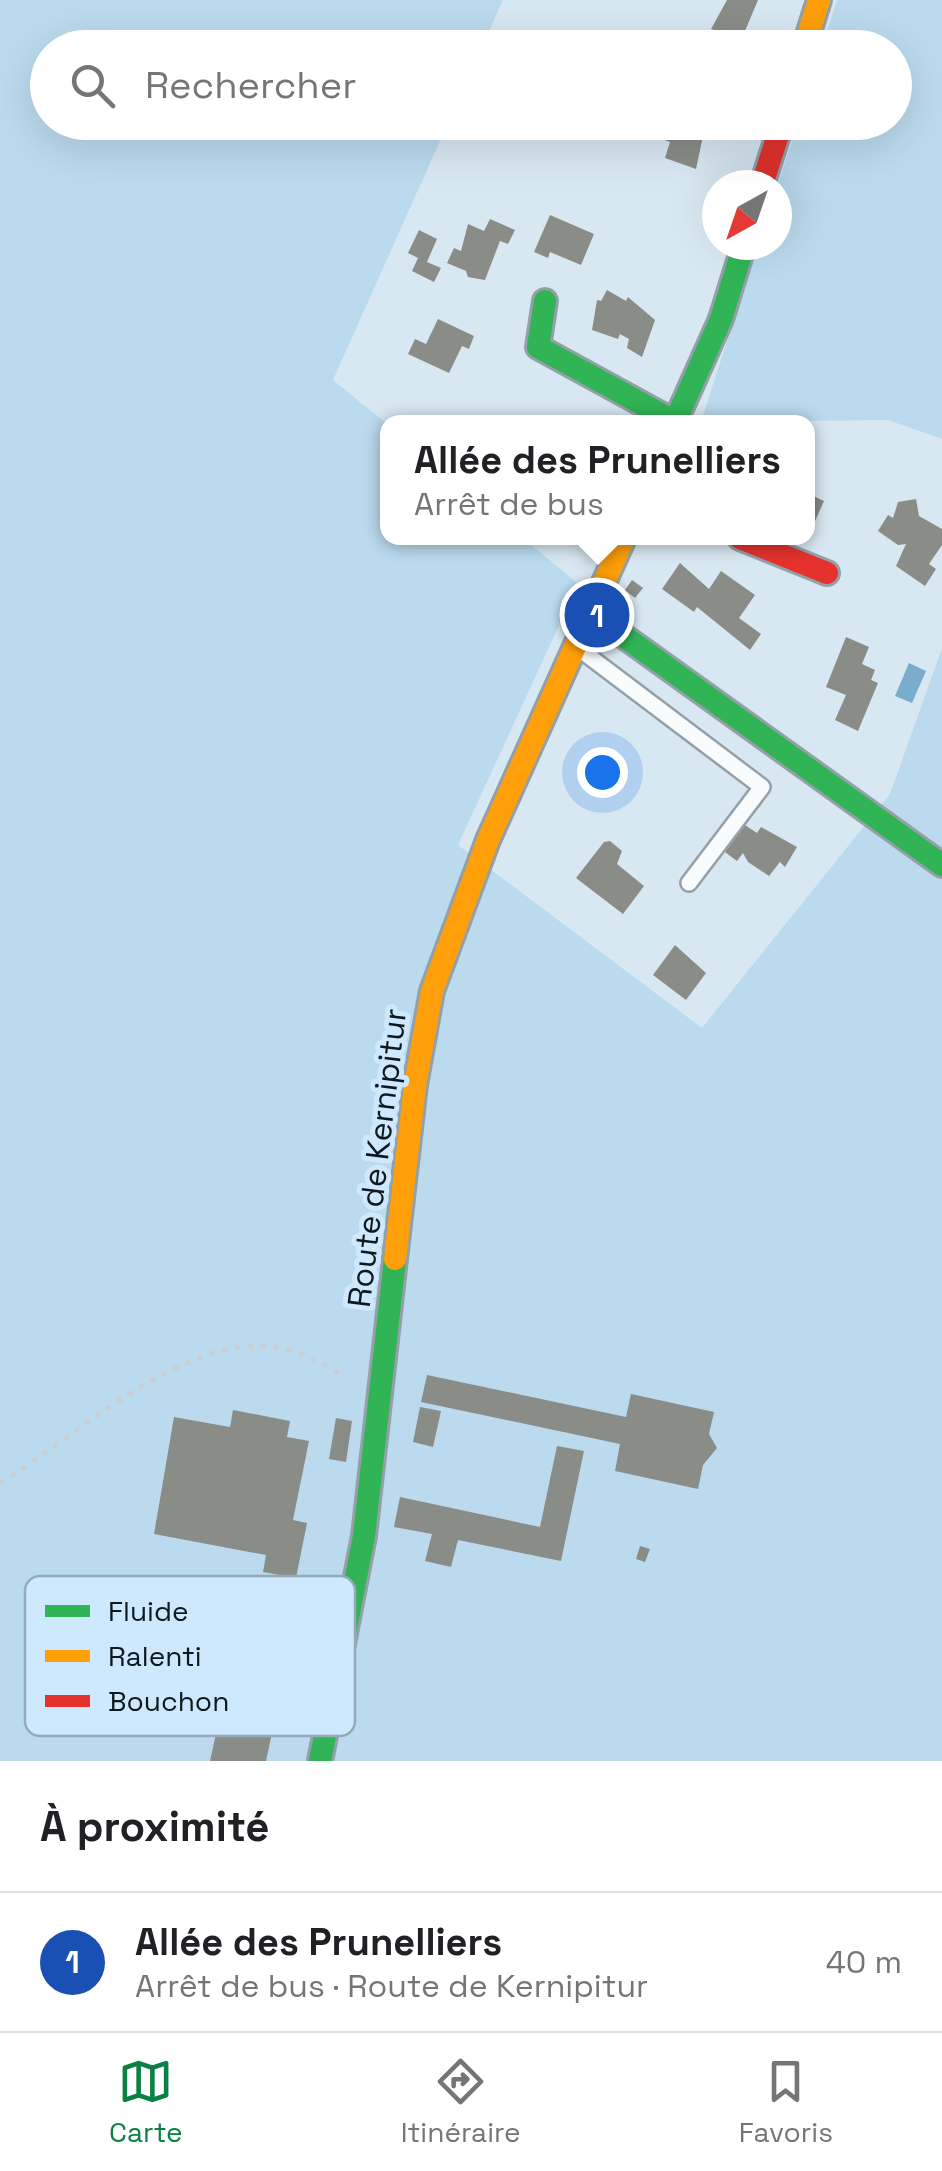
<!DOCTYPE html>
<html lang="fr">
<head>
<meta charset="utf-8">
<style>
  body { margin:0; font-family:"Space Grotesk",sans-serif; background:#f2f2f2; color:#202124 }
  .compass { position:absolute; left:702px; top:170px; width:90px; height:90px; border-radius:50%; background:#fff; box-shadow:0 10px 40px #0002; rotate:220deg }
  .you { position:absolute; left:602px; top:772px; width:35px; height:35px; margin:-25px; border:8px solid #fff; border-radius:50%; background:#1a73e8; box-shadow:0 0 0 15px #1a73e833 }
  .badge { display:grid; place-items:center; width:65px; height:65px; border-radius:50%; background:#0b8043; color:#fff; font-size:32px; font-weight:700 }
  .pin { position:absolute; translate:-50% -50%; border:5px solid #fff; box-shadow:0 2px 10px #0006 }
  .popup { position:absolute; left:380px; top:415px; width:435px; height:130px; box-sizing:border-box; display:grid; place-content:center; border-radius:20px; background:#fff; filter:drop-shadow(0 2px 8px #0005); font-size:32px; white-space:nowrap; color:#757577 }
  .popup b { font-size:38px; color:#202124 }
  .popup::after { content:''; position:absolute; left:50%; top:100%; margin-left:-20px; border:20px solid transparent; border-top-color:#fff }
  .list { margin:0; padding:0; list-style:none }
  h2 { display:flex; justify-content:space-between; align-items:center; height:130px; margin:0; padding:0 40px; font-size:42px }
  h2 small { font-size:32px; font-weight:400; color:#757577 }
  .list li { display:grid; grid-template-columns:65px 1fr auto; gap:30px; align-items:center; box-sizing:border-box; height:140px; padding:0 40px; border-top:2px solid #e0e0e0 }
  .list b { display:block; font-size:38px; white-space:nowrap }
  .list p { margin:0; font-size:32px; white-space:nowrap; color:#757577 }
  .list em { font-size:32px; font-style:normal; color:#757577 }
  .icon { flex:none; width:55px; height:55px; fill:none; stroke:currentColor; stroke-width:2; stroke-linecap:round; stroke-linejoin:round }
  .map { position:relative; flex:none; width:942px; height:1761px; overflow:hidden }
  .search { position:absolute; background:#fff; box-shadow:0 10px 40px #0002; left:30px; right:30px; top:30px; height:110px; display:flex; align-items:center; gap:25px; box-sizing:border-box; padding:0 35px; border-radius:55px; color:#757577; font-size:38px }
  .sheet { height:270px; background:#fff }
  nav { display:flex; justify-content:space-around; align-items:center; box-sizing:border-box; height:140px; border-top:2px solid #e0e0e0; background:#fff; font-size:28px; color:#757577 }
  nav a { display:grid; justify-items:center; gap:5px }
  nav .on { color:#0b8043 }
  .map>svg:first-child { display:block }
  .green { fill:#bbdaee }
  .water { fill:#79accd }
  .building { fill:#8a8c87 }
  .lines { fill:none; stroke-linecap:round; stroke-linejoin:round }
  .lane-casing { stroke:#94a0a8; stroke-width:20 }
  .fast-casing { stroke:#94a0a8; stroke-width:28 }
  .slow-casing { stroke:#94a0a8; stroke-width:28 }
  .jam-casing { stroke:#94a0a8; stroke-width:28 }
  .path { stroke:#caced2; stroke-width:5; stroke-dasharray:5 8; stroke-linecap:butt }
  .lane { stroke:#f9fcfd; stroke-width:15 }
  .fast { stroke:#30b455; stroke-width:22 }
  .slow { stroke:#ff9f0a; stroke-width:22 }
  .jam { stroke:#e5322d; stroke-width:22 }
  .labels { text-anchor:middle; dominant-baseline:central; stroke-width:10; stroke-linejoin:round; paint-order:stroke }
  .street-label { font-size:32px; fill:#0e181f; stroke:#cee9fd }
  .key { fill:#cee9fd; stroke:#94aaba; stroke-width:2.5 }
  .key-label { font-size:28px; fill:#0e181f }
</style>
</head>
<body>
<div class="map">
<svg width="942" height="1761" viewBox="0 0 942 1761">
  <rect width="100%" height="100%" fill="#d8e8f2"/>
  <path class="green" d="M0,0H503L482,47L48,48V122L448,123L333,380L387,424V538H523L578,584L458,845L702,1028L890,794L942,648V1761H0Z
    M837,0H942V439L888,420L701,422L758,245H777V187L798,123L894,122V48L822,47Z"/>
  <path class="water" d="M909,663L926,671L912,703L895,696Z"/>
  <path class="building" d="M727,0H758L742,38L711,29Z
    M652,122H706L696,169L665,158L670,142L649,134Z
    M550,215L594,234L581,265L550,252L548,258L534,252Z
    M490,219L515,230L508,244L500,241L485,280L468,277L466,271L447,263L454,248L461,251L468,224L484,231Z
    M419,230L437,239L427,262L441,268L434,282L412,271L418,258L408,253Z
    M607,290L626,301L628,297L655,320L642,357L627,348L629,339L620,334L618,339L592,330L597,300L601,301Z
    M438,319L474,336L469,349L462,346L449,373L408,354L415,339L426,344Z
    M807,493L824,501L807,539Z
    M916,499L919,516L942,529V545L929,564L936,569L925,586L896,566L906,544L898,545L878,531L888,515L893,518L898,502Z
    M680,563L709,589L721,571L755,595L739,618L761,634L750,650L697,607L694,612L662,589Z
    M632,580L643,588L635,598L625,590Z
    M846,637L869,647L862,664L875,670L871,680L878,683L858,731L835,720L846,695L826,687Z
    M745,825L757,833L761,827L797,847L785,867L780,862L769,876L748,862L743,853L737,861L725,852Z
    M610,841L622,851L617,864L644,886L623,914L576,878L604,842Z
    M675,945L706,973L686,1000L653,975Z
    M427,1375L626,1417L631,1394L714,1412L709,1434L717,1448L703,1465L698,1489L615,1471L620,1444L421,1402Z
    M420,1407L441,1411L433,1447L413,1442Z
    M233,1410L290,1421L287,1437L309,1441L293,1520L307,1523L296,1578L263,1572L266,1555L154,1534L174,1417L230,1427Z
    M336,1418L352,1421L346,1462L329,1459Z
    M557,1446L584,1451L561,1561L458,1540L451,1567L425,1561L432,1534L394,1527L400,1497L540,1527Z
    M640,1546L650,1549L645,1562L636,1559Z
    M236,1643L289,1654L266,1761H210Z"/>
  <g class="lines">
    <defs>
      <path id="lane" d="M578,648L762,787L689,883"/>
      <path id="fast" d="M545,301L538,347L675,422
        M675,422L721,319L744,245
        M590,612L942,865
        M320,1761L364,1536L395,1259"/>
      <path id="slow" d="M804,48L819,0
        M395,1259L415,1085L432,991L488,840L624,538"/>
      <path id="jam" d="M762,185L782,122
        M740,538L827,573"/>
    </defs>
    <use href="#lane" class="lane-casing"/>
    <use href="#fast" class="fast-casing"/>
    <use href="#slow" class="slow-casing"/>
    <use href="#jam" class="jam-casing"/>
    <path class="path" d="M0,1483C75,1438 187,1329 281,1348C301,1352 327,1366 345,1376"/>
    <use href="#lane" class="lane"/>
    <use href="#fast" class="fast"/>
    <use href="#slow" class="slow"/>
    <use href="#jam" class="jam"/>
  </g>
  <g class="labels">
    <g class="street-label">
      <text transform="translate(377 1158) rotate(-83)">Route de Kernipitur</text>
    </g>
  </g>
  <rect x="25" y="1576" width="330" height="160" rx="15" class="key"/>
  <rect x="45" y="1605" width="45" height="12" fill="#30b455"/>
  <rect x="45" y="1650" width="45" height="12" fill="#ff9f0a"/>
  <rect x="45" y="1695" width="45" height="12" fill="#e5322d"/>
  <g class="key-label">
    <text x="108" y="1621">Fluide</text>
    <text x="108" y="1666">Ralenti</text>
    <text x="108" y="1711">Bouchon</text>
  </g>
</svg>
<svg class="compass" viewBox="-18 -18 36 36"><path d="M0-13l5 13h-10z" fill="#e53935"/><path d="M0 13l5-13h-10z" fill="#757577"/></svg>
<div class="you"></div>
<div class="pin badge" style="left:597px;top:615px;background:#1a4fb4">1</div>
<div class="popup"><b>Allée des Prunelliers</b>Arrêt de bus</div>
<div class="search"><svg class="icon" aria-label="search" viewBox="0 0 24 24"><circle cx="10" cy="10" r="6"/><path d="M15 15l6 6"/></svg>Rechercher</div>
</div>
<section class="sheet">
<h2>À proximité<small></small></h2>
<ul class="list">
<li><span class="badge" style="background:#1a4fb4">1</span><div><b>Allée des Prunelliers</b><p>Arrêt de bus · Route de Kernipitur</p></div><em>40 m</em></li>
</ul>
</section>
<nav>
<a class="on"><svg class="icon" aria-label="map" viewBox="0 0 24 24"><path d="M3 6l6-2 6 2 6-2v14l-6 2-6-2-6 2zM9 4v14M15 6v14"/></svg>Carte</a>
<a><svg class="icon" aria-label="directions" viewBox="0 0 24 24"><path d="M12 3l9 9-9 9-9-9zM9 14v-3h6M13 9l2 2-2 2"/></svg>Itinéraire</a>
<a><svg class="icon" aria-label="saved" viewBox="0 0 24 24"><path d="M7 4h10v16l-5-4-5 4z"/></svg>Favoris</a>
</nav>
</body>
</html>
